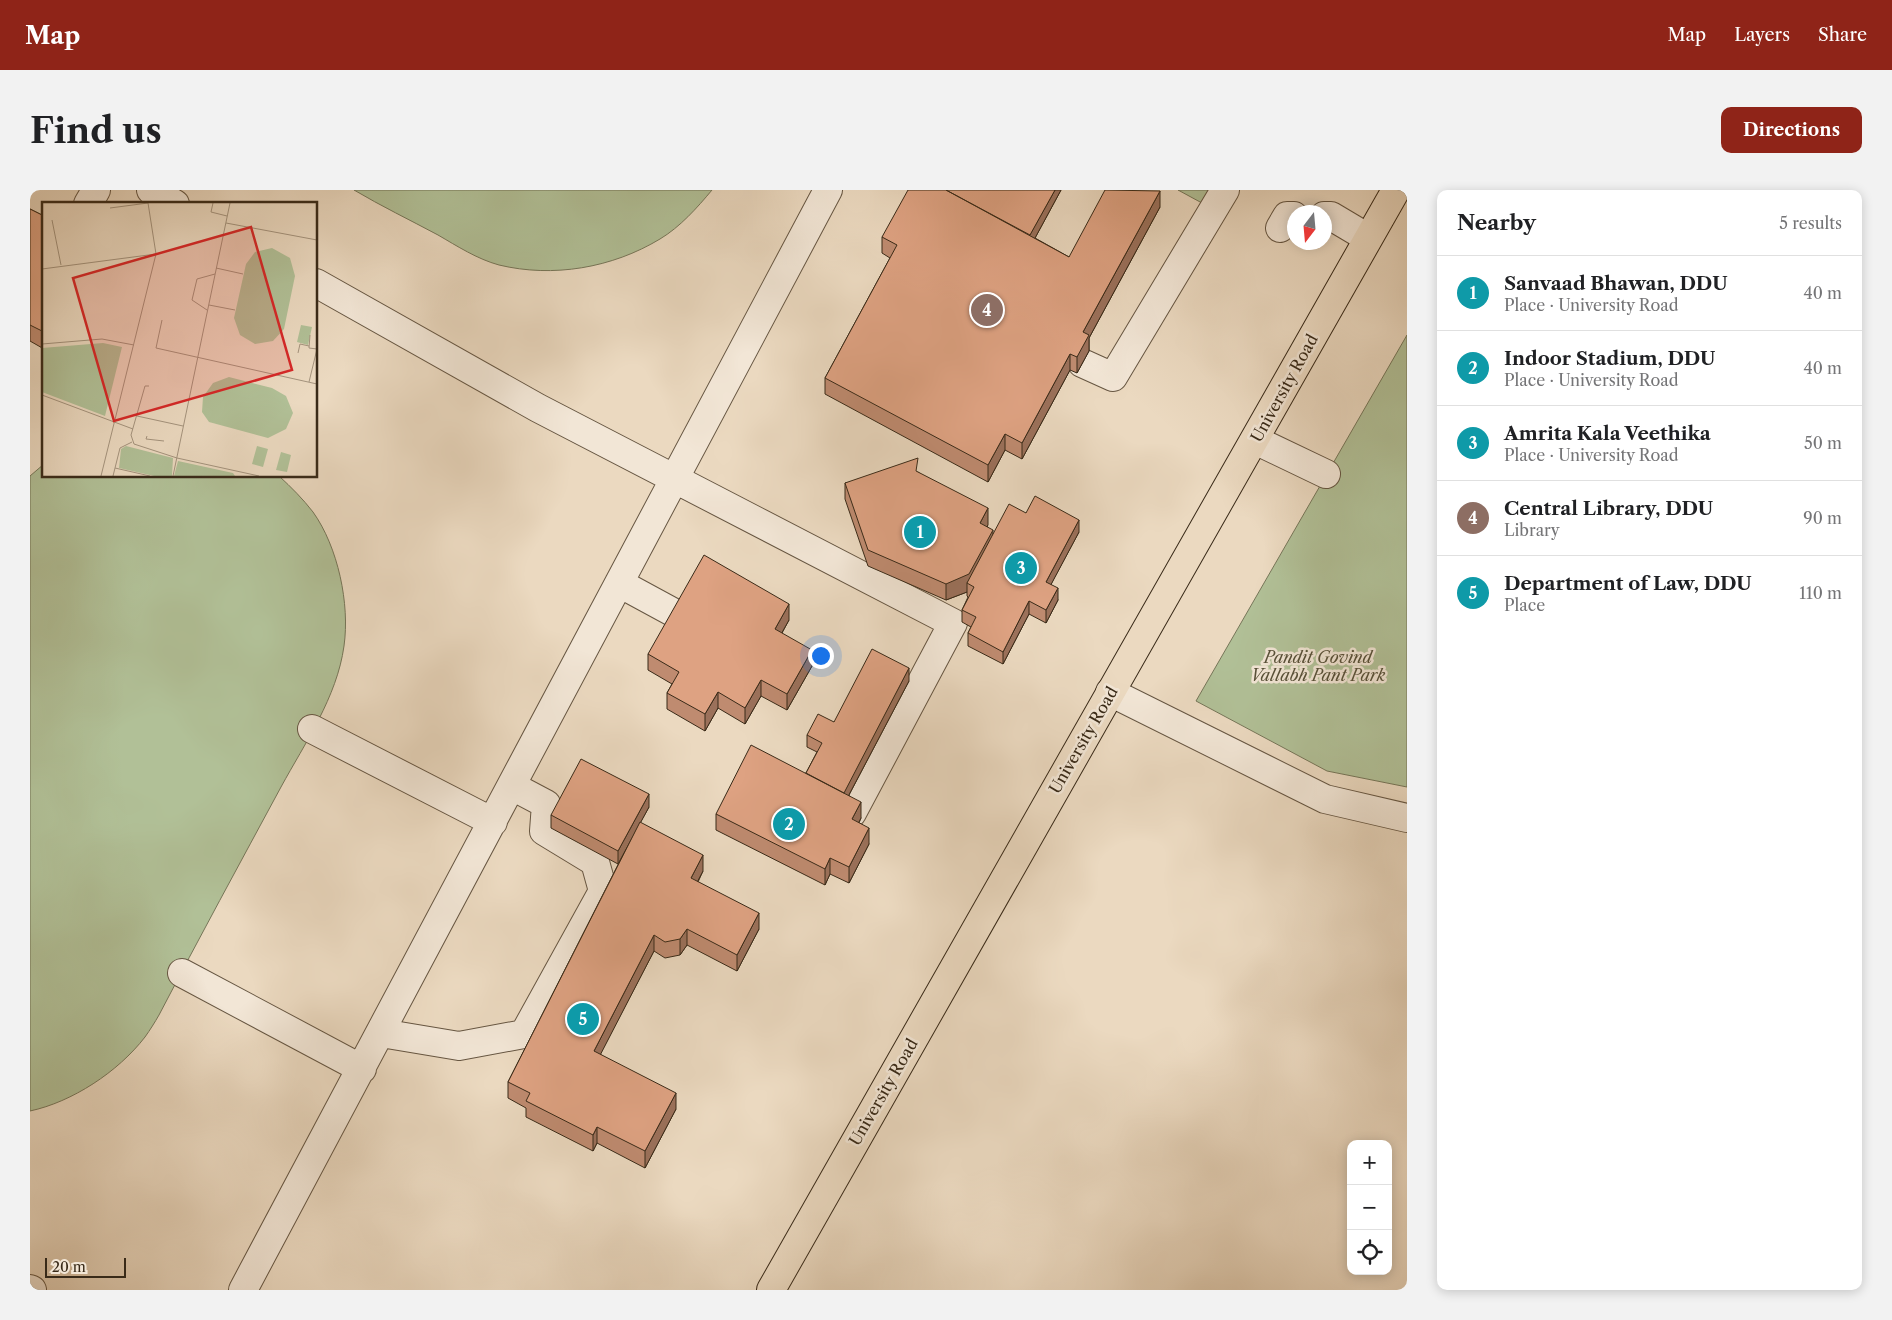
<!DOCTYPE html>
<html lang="en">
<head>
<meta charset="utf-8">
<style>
  body { margin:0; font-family:"Libre Caslon Text",serif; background:#f2f2f2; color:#202124 }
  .controls { position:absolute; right:15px; bottom:15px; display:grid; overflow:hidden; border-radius:10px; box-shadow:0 2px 12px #0003 }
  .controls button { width:45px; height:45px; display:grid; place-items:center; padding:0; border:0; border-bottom:1px solid #e0e0e0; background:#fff; color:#202124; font:25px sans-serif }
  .compass { position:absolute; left:1257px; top:15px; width:45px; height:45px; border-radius:50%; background:#fff; box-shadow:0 2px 12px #0003; rotate:196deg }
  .scale { position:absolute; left:15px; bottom:12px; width:81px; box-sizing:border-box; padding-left:5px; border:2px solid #392a18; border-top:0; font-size:14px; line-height:18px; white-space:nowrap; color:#392a18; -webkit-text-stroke:4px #f2e6d6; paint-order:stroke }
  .you { position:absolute; left:790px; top:465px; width:18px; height:18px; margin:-12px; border:4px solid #fff; border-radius:50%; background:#1a73e8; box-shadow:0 0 0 8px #1a73e833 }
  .badge { display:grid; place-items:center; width:32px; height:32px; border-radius:50%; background:#8f2418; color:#fff; font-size:16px; font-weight:700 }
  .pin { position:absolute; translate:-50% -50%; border:2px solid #fff; box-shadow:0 1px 5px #0006 }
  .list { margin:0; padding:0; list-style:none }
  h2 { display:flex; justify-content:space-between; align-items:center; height:65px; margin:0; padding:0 20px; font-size:21px }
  h2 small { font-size:16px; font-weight:400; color:#757577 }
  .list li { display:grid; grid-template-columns:32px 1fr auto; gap:15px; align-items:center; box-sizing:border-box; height:75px; padding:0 20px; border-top:1px solid #e0e0e0 }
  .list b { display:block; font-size:19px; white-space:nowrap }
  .list p { margin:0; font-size:16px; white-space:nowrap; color:#757577 }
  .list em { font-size:16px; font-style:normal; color:#757577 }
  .icon { flex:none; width:28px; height:28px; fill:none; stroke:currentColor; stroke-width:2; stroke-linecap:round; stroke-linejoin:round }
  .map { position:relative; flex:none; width:1377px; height:1100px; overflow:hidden; border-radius:10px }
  header { display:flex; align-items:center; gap:30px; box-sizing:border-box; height:70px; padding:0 25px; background:#8f2418; color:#fff }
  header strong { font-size:24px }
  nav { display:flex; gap:28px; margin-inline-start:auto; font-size:18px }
  .intro { display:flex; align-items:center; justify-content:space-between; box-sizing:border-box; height:120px; padding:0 30px }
  h1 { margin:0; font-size:35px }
  .button { padding:12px 22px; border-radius:10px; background:#8f2418; color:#fff; font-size:18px; font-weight:700 }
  main { display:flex; gap:30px; padding:0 30px }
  aside { flex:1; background:#fff; border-radius:10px; box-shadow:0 2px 12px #0003 }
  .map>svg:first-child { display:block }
  .green { fill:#b1c097; stroke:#757558 }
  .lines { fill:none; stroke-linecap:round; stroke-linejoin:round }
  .minor-casing { stroke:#665642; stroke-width:30 }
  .major-casing { stroke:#392a18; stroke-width:30 }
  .minor { stroke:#f2e6d6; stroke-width:28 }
  .major { stroke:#ebd9c0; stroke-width:28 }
  .wall { fill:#bf8b70; stroke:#392a18 }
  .shaded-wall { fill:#9b715b; stroke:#392a18 }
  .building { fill:#dea282; stroke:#392a18 }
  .labels { text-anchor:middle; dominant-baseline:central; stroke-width:5; stroke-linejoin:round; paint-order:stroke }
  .street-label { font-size:16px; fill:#392a18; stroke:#f2e6d6 }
  .park-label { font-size:16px; font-style:italic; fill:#575038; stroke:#f2e6d6 }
  .inset-road { fill:none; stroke:#a4937d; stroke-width:1 }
  .view { fill:#d62828; fill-opacity:0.15; stroke:#d62828; stroke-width:2.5 }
  .inset-edge { fill:none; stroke:#392a18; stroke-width:2.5 }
</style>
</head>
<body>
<header>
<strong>Map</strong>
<nav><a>Map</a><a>Layers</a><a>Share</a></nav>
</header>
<div class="intro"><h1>Find us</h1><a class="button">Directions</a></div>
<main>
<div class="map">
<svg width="1377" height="1100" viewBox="0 0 1377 1100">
  <rect width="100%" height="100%" fill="#ebd9c0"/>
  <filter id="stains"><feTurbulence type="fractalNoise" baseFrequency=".004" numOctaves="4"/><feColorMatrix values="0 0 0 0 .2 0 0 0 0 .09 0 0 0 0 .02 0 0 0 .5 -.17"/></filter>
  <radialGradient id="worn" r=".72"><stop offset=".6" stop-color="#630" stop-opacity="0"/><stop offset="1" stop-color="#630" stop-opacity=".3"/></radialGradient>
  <path class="green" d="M324,0H682C667,18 650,37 630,49C582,78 523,88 469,75C447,69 427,56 408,45C380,30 351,16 324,0Z
    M1148,0H1195L1183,19Z
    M1377,145V597L1297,581L1166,511Z
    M14,274V286H249C261,297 273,309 283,322C308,357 320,414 314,456C307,507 275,553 251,597C210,673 169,748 129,825C125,832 120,840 115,847C88,882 42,912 0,921V286Z"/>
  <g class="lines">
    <defs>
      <path id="minor" d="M121,0L145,14
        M58,14L66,0
        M1294,26H1301L1338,48
        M1250,38L1257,26H1264
        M286,93L508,218L923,433L822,623
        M1052,173L1083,187L1195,0
        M1225,250L1296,284
        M589,393L648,425
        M1080,502L1295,609L1377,628
        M282,539L463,632
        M152,783L332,879
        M351,843L429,856L494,844L573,701L565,672L514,641L516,614L482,596
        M0,1099L2,1100
        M213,1100L798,0"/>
      <path id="major" d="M741,1100L1366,0"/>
    </defs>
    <use href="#minor" class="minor-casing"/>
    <use href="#major" class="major-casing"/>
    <use href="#minor" class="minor"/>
    <use href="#major" class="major"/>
  </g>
  <path class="wall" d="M1031,0L1005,48L1039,67L1130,17L1059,148V161L1047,183L1040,180L992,269L975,260L958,292L795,204V188L860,68L852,63V47Z
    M0,19L14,26V159L0,151Z
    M888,282L958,335L957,336L963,344L996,323L1049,342L1021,394L1028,410L1016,433L999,424L973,474L938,456V443L941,437L932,432V420L938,407L937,406V402L916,410L838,376L815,309V293Z
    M759,430L752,443L782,476L757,520L731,506L715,534L688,518L675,541L637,519V503L642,494L618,480V464Z
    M879,491L819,605L831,628L829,633L839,654L819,693L800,684L795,695L686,640V624L776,583L787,562L777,557V545L804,532Z
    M619,617L610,633L673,681L668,692L729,739L707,781L657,755L650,765L635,768L624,761L570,864L646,919L615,978L567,953L563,961L496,927V918L478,908V892L601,649L588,674L521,638V625Z"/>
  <path class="shaded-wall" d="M1025,0H1031L998,61V48Z
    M1130,1V17L1059,148V161L1047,183V167L1053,142Z
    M1040,164V180L992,269V253Z
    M975,244V260L958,292V275Z
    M958,318V335L950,349V333Z
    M1049,330V342L1016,404V392Z
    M963,340V356L937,393V402L916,410V394Z
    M1028,398V410L1016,433V420Z
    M999,411V424L973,474V462Z
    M759,414V430L745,455V439Z
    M782,460V476L757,520V504Z
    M879,478V491L812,618V605Z
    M731,490V506L715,534V518Z
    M688,502V518L675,541V524Z
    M619,604V617L588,674V661Z
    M831,612V628L822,645V629Z
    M839,638V654L819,693V677Z
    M673,665V681L661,704V688Z
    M800,668V684L795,695V679Z
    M729,723V739L707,781V765Z
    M657,739V755L650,765V749Z
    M624,745V761L564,877V861Z
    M646,903V919L615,978V961Z
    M567,937V953L563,961V945Z"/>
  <path class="building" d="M878,0H916L1039,67L1075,0L1130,1L1053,142L1059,145L1047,167L1040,164L992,253L975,244L958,275L795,188L867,55L852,47Z
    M916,0H1025L1000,45Z
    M0,19L14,26V142L0,135Z
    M888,268L886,281L958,318L950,333L963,340L939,384L916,394L838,360L815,293Z
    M1005,306L1049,330L1016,392L1028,398L1016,420L999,411L973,462L938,443L946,427L932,420L944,397L937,393L979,314L996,323Z
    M674,365L759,414L745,439L782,460L757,504L731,490L715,518L688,502L675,524L637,503L649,482L618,464Z
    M842,459L879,478L814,603L776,583L792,553L777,545L788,524L804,532Z
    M721,555L831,612L822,629L839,638L819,677L800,668L795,679L686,624Z
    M551,569L619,604L588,661L521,625Z
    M610,632L673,665L661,688L729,723L707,765L657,739L650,749L635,752L624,745L564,861L646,903L615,961L567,937L563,945L496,911L500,903L478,892Z"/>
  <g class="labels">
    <g class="street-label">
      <text transform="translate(1254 198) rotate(-61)">University Road</text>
      <text transform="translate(1053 550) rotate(-60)">University Road</text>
      <text transform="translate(853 902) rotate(-60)">University Road</text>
    </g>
    <g class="park-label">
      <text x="1288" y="467">Pandit Govind<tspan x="1288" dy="18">Vallabh Pant Park</tspan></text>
    </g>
  </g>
  <g transform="translate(12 12)">
    <rect width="275" height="275" fill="#ebd9c0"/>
    <path d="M230,46L248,56L253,74L242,127L231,139L213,142L198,133L192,116L204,62L213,50ZM259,123L270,125L266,143L255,140ZM61,141L80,145L63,214L0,190V146ZM187,175L230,186L244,194L251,211L244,227L226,236L167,220L160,210L161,195L171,181ZM84,244L131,256L130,274H112L77,266L79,247ZM215,244L226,247L221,265L210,262ZM239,250L249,253L245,270L234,268ZM136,259L191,271L193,274H132Z" fill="#b1c097"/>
    <path class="inset-road" d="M171,1L169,10L185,14M68,6L106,1M10,18L19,63M184,21L275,38M174,66L201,72M0,67L114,52M167,103L193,108M165,108L150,98L155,77L173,72M120,118L114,146L275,182M0,142L60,137L92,143M256,151L258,142L267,144M267,180L275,147L267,146L268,133M107,184H103L89,233L92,242L135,256L217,274M0,193L91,227M95,214L141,224M105,234L104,237L122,239M73,266L108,274M59,274L114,52L106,1M71,274L78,246L90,240M131,274L188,1"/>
    <path class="view" d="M209,25L250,168L72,219L31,76Z"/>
    <rect width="275" height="275" class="inset-edge"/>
  </g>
  <rect width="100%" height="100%" filter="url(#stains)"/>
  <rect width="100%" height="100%" fill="url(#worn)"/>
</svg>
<div class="controls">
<button>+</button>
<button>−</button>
<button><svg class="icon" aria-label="locate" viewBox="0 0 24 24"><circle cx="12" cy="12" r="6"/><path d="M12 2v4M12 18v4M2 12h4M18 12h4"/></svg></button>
</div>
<svg class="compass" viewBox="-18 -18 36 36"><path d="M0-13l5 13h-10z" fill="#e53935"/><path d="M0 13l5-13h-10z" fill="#757577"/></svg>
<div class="scale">20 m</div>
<div class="you"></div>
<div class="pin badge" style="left:890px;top:342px;background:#0f9aa8">1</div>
<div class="pin badge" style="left:759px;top:634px;background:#0f9aa8">2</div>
<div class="pin badge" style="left:991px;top:378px;background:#0f9aa8">3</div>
<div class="pin badge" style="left:957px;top:120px;background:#8d6e63">4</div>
<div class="pin badge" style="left:553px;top:829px;background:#0f9aa8">5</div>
</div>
<aside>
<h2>Nearby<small>5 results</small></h2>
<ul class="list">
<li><span class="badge" style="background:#0f9aa8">1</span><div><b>Sanvaad Bhawan, DDU</b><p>Place · University Road</p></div><em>40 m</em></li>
<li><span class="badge" style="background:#0f9aa8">2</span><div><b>Indoor Stadium, DDU</b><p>Place · University Road</p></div><em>40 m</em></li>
<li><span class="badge" style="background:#0f9aa8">3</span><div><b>Amrita Kala Veethika</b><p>Place · University Road</p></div><em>50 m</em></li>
<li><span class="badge" style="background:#8d6e63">4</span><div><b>Central Library, DDU</b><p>Library</p></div><em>90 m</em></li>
<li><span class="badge" style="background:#0f9aa8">5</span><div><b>Department of Law, DDU</b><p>Place</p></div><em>110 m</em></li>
</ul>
</aside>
</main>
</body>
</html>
